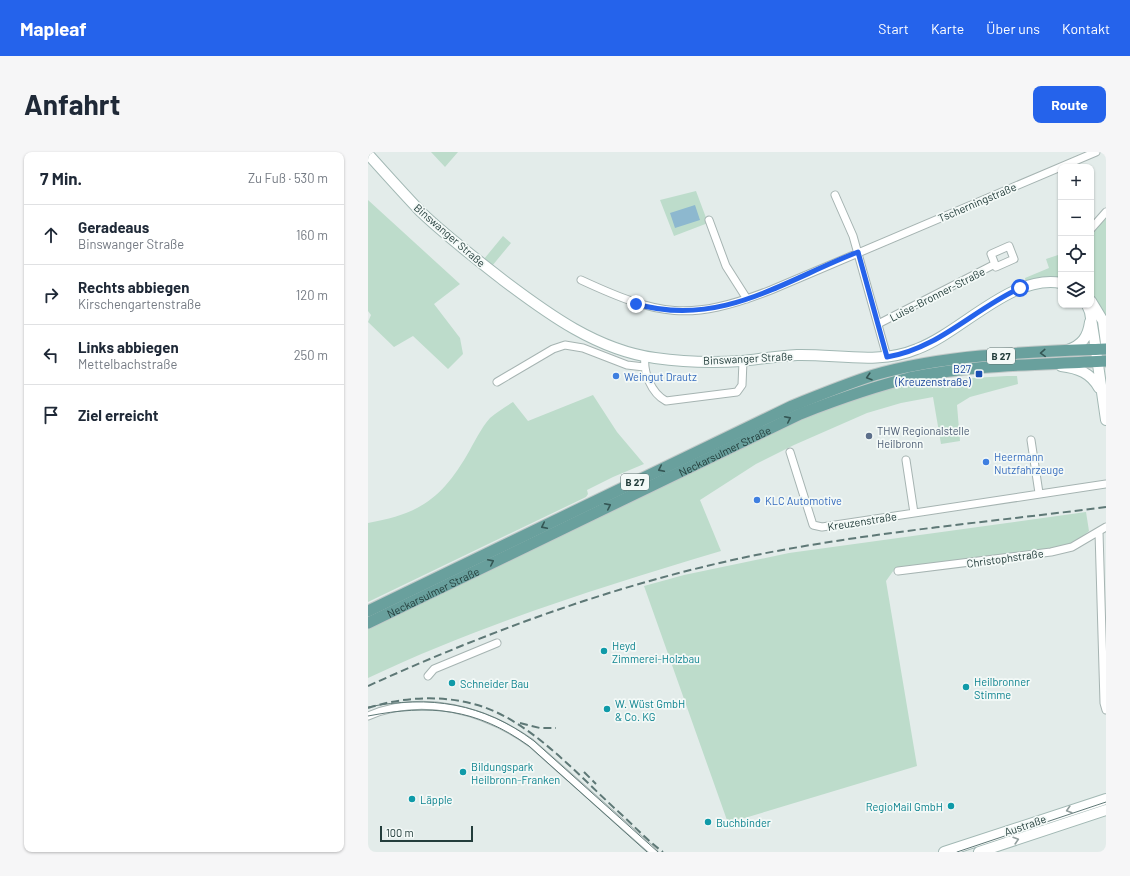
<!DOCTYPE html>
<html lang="de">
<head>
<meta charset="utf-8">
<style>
  body { margin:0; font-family:Barlow,sans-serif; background:#f6f6f7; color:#1f2937 }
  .controls { position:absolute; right:12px; top:12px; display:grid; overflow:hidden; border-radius:8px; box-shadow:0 1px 3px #0004 }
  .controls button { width:36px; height:36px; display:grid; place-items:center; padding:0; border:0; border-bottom:1px solid #e0e1e3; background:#fff; color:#1f2937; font:20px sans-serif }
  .scale { position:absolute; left:12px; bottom:10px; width:93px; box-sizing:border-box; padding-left:4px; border:2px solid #233d3b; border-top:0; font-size:11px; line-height:14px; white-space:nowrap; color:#233d3b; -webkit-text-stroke:3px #f3f9f7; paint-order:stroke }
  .stop { position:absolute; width:12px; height:12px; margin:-9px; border:3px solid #2563eb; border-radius:50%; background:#fff }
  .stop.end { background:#2563eb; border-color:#fff; box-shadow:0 1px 4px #0008 }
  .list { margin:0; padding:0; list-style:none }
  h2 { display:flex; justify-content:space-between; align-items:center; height:52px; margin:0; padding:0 16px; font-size:17px }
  h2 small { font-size:13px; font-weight:400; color:#747a83 }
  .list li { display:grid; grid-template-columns:26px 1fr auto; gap:12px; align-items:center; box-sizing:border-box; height:60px; padding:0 16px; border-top:1px solid #e0e1e3 }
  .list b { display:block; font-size:15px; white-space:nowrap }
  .list p { margin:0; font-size:13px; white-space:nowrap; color:#747a83 }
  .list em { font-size:13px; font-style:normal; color:#747a83 }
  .icon { flex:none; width:22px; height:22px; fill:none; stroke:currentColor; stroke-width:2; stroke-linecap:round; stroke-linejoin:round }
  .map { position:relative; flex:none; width:738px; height:700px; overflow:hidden; border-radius:8px }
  header { display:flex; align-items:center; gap:24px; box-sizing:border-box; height:56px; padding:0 20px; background:#2563eb; color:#fff }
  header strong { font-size:19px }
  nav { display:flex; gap:22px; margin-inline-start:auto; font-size:14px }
  .intro { display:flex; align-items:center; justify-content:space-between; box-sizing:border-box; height:96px; padding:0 24px }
  h1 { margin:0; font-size:28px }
  .button { padding:10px 18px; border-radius:8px; background:#2563eb; color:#fff; font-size:14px; font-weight:700 }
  main { display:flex; gap:24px; padding:0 24px }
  aside { flex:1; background:#fff; border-radius:8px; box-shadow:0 1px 3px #0004 }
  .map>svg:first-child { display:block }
  .green { fill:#bddccb }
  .water { fill:#8db8cf }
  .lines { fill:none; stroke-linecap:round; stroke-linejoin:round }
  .street-casing { stroke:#a6b4b2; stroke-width:9 }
  .secondary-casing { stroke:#a2b8b4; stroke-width:12 }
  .primary-casing { stroke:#c1c9c8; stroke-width:13 }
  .street { stroke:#fff; stroke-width:7 }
  .secondary { stroke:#fff; stroke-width:10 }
  .primary { stroke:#69a09d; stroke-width:11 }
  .tram { stroke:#5e7876; stroke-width:1 }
  .rail { stroke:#5e7876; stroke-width:2; stroke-dasharray:8 4; stroke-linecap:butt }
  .oneway { stroke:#345654 }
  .oneway2 { stroke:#919e9d }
  .route { stroke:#2563eb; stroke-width:5 }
  .transit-dot { fill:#1a4fb4; stroke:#f3f9f7; stroke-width:1.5 }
  .shop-dot { fill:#3f7fe0; stroke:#f3f9f7; stroke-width:1.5 }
  .service-dot { fill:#5c6f8a; stroke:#f3f9f7; stroke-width:1.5 }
  .culture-dot { fill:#0f9aa8; stroke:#f3f9f7; stroke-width:1.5 }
  .labels { text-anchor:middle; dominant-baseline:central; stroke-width:3.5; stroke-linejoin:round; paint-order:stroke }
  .shield { fill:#f3f9f7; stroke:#617573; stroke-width:1 }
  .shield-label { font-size:10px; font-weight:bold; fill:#233d3b }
  .street-label { font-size:11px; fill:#233d3b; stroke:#f3f9f7 }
  .transit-label { font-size:11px; fill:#164399; stroke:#f3f9f7; text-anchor:end }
  .shop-label { font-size:11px; fill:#366cbe; stroke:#f3f9f7; text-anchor:start }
  .service-label { font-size:11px; fill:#4e5e75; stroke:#f3f9f7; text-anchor:start }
  .culture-label { font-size:11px; fill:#0d838f; stroke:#f3f9f7; text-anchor:start }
</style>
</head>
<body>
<header>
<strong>Mapleaf</strong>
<nav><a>Start</a><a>Karte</a><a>Über uns</a><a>Kontakt</a></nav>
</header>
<div class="intro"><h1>Anfahrt</h1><a class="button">Route</a></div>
<main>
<aside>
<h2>7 Min.<small>Zu Fuß · 530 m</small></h2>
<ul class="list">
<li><svg class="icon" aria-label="ahead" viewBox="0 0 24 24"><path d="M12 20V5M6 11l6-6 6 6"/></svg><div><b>Geradeaus</b><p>Binswanger Straße</p></div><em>160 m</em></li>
<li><svg class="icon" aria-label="right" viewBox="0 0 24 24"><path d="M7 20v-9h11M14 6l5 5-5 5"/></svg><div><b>Rechts abbiegen</b><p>Kirschengartenstraße</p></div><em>120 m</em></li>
<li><svg class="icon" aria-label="left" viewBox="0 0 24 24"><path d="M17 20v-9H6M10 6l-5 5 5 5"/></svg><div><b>Links abbiegen</b><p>Mettelbachstraße</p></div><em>250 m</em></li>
<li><svg class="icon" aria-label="arrive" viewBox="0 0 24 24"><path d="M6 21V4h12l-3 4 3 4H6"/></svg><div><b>Ziel erreicht</b></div></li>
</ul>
</aside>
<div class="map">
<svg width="738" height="700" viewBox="0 0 738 700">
  <rect width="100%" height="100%" fill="#e3ecea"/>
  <path class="green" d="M63,0H90L77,15Z
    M328,39L340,71L306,84L292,48Z
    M0,48L92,132L66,152L92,186L95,202L80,217L45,184L26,195L0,170L3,163L0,159Z
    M738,64V166L729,148L723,143V81Z
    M135,84L143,91L124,114L116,107Z
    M693,102V128L658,131L657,126L681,116L678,107Z
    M639,224H649L650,232L602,245L589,253L592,289L573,292L565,245L533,251L499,261L426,293L388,312L332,348L353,399C233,435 114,472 0,526V477L443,262C479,249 516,237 554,229Z
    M225,243L249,280L276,312L245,325L219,338L220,342L218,345L0,450V371C51,362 73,347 99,303C106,291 113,276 122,266C129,260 137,255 145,250L160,269Z
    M718,360L721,379L704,393L683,398L536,417L528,415L518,429L549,614L360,671L276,434L316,423L421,401Z"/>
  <path class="water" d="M327,53L332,68L307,76L302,61Z"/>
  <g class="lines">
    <defs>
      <path id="street" d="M467,43L485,84L519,205
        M341,68L358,114L379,147
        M723,77L738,60
        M641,94L646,107L628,115L623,102Z
        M213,128C291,164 321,170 403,138L728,0
        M510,172L627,112
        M277,204C275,220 283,241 298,249L369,240L374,233L375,209
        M129,230L185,197L197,193L215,196L259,213L276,215
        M663,288L671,341
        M422,300L445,373L454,375L738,332
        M538,308L546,361
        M731,380L736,551L738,558
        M530,419L683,400L704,395L738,375
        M60,524L66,517L129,491
        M0,564C55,541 117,558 163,591L286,700"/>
      <path id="secondary" d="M0,2C17,21 35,41 53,60C78,84 107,106 135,128C180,162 229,198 287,206C315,210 345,211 374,209C392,207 410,204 429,203C469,202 511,213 549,197C594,180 643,122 693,131
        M723,149L735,169L738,191
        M719,153L722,160L726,185L738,268
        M700,198C714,193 720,185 722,170
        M693,214C710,216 723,221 731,236
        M576,700L738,647
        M611,700L738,658"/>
      <g id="primary">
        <path d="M0,459L424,254C451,243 478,232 506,223C578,202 663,200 738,197"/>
        <path id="s1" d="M0,471L432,262C468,248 504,235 541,226C606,212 673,213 738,209"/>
      </g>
    </defs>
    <use href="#street" class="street-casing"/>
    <use href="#secondary" class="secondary-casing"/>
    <use href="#primary" class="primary-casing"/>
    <use href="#street" class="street"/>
    <use href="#secondary" class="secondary"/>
    <use href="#primary" class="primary"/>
    <path class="tram" d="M0,555C62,543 115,551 166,589L290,700
      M0,564C62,552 108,556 161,594L279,700
      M589,700L738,650"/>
    <path class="rail" d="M0,534C126,477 252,431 388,403C503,380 622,370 738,355
      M0,556C40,543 89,542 128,560C175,582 216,629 254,663C268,676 280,689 295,700
      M152,571L172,576H188
      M216,620L228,632"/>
  </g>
  <defs><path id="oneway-chevron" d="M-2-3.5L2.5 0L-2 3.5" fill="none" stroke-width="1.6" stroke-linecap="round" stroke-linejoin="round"/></defs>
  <g class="oneway">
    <use href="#oneway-chevron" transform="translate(675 201) rotate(177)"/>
    <use href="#oneway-chevron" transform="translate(501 225) rotate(163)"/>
    <use href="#oneway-chevron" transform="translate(420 267) rotate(-26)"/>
    <use href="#oneway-chevron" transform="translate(293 317) rotate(154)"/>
    <use href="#oneway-chevron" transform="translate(240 354) rotate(-26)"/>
    <use href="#oneway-chevron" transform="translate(176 374) rotate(154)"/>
    <use href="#oneway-chevron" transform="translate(123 410) rotate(-26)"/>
  </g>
  <g class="oneway2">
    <use href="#oneway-chevron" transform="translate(701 658) rotate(163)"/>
    <use href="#oneway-chevron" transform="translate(648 688) rotate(-17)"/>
  </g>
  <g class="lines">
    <path class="route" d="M268,152C352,176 415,129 490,100L519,205C570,197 606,157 652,136"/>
  </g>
  <rect class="transit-dot" x="607" y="218" width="8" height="8" rx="2"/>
  <g class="shop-dot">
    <circle cx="248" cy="224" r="4"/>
    <circle cx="618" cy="310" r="4"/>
    <circle cx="389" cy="348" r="4"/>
  </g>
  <circle class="service-dot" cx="501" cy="284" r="4"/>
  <g class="culture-dot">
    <circle cx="236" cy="499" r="4"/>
    <circle cx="84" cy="531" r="4"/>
    <circle cx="598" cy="535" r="4"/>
    <circle cx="239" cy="557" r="4"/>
    <circle cx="95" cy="620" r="4"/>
    <circle cx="44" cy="647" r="4"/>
    <circle cx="583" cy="654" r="4"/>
    <circle cx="340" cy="670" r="4"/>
  </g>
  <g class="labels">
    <g class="shield">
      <rect x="619" y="196" width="28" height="16" rx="3"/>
      <rect x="253" y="322" width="28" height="16" rx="3"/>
    </g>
    <g class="shield-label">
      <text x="633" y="204">B 27</text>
      <text x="267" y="330">B 27</text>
    </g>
    <g class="street-label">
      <text transform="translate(609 50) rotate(-23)">Tscherningstraße</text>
      <text transform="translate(82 83) rotate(41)">Binswanger Straße</text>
      <text transform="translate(569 142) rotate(-27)">Luise-Bronner-Straße</text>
      <text transform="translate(380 206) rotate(-3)">Binswanger Straße</text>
      <text stroke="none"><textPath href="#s1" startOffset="396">Neckarsulmer Straße</textPath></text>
      <text transform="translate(494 369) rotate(-9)">Kreuzenstraße</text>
      <text transform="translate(637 406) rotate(-8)">Christophstraße</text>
      <text stroke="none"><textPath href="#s1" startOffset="72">Neckarsulmer Straße</textPath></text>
      <text transform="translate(657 673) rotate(-19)">Austraße</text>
    </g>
    <g class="transit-label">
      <text x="603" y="216">B27<tspan x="603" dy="13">(Kreuzenstraße)</tspan></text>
    </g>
    <g class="shop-label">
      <text x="256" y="224">Weingut Drautz</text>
      <text x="626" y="304">Heermann<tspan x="626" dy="13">Nutzfahrzeuge</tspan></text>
      <text x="397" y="348">KLC Automotive</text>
    </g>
    <g class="service-label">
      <text x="509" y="278">THW Regionalstelle<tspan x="509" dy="13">Heilbronn</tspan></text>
    </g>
    <g class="culture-label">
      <text x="244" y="493">Heyd<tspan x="244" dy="13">Zimmerei-Holzbau</tspan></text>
      <text x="606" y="529">Heilbronner<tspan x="606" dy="13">Stimme</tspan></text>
      <text x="92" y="531">Schneider Bau</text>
      <text x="247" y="551">W. Wüst GmbH<tspan x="247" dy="13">&amp; Co. KG</tspan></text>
      <text x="103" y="614">Bildungspark<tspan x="103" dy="13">Heilbronn-Franken</tspan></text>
      <text x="52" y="647">Läpple</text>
      <text x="575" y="654" text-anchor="end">RegioMail GmbH</text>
      <text x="348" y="670">Buchbinder</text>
    </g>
  </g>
</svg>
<div class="controls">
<button>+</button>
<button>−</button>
<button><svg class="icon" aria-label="locate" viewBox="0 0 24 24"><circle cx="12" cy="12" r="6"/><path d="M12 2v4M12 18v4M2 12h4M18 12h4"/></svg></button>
<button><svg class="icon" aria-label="layers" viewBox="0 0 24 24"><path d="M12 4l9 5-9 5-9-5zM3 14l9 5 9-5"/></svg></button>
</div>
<div class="scale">100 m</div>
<div class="stop" style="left:652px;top:136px"></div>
<div class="stop end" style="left:268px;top:152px"></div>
</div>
</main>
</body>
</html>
